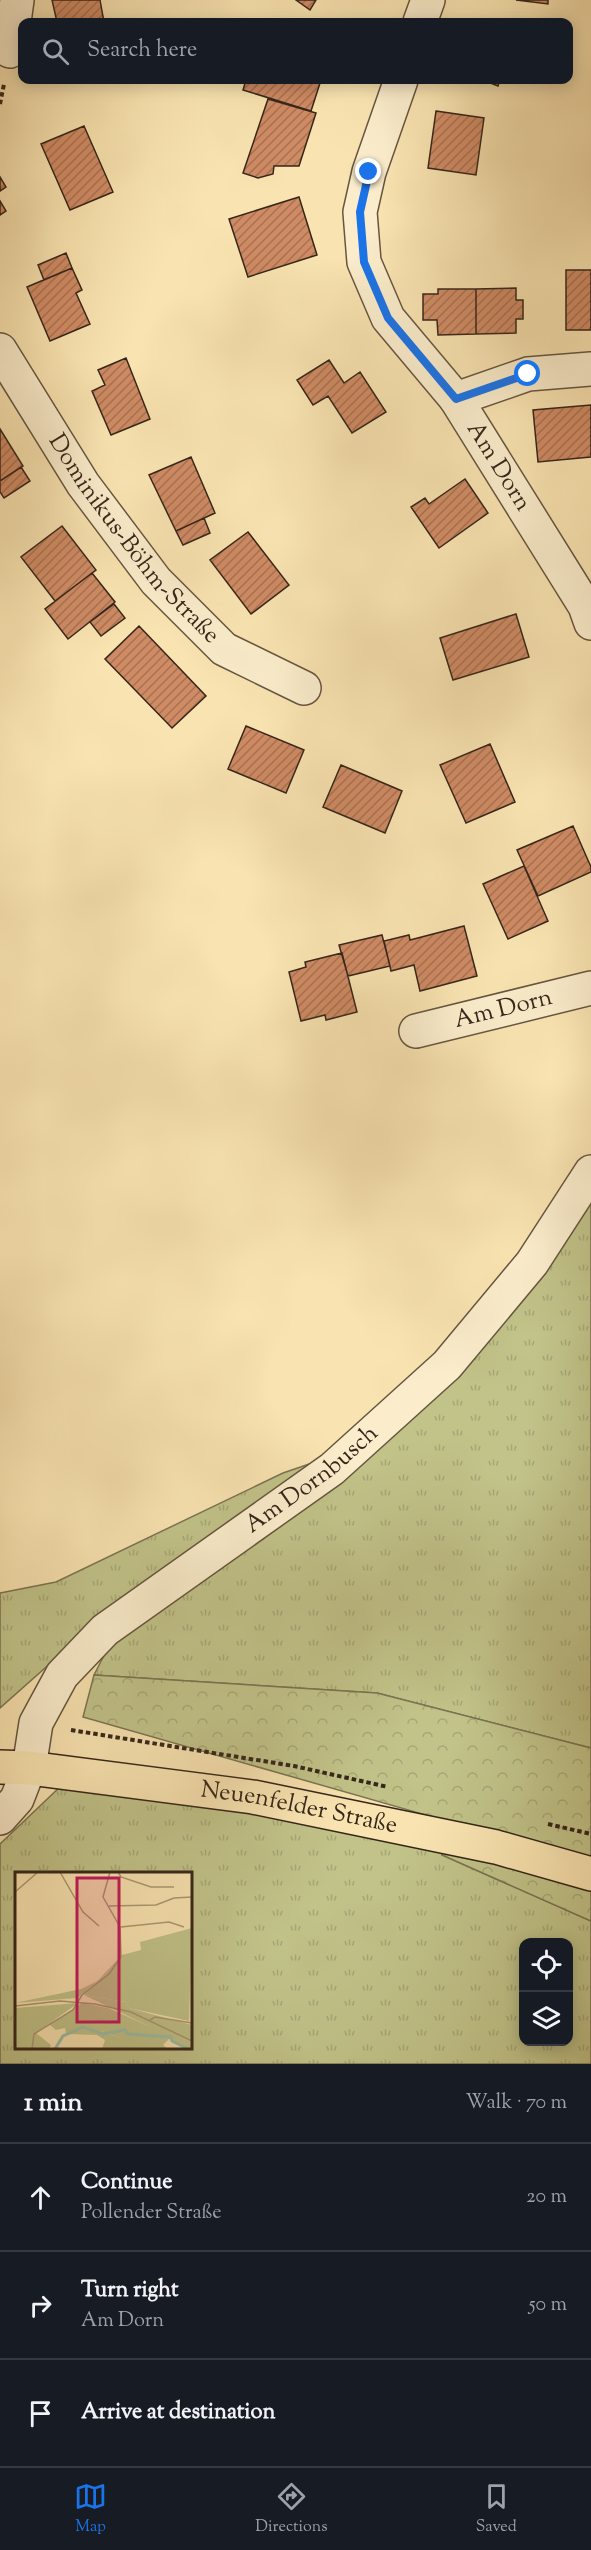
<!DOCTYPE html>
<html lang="en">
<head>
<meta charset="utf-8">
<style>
  body { margin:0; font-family:"Sorts Mill Goudy",serif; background:#20242c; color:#f1f3f6 }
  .controls { position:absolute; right:18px; bottom:18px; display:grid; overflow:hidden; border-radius:12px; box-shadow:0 3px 15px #0003 }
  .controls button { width:54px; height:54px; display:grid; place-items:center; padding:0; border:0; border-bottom:2px solid #363941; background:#171b24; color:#f1f3f6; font:30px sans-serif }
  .stop { position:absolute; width:18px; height:18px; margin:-14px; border:4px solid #1a73e8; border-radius:50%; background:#fff }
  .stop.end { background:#1a73e8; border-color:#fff; box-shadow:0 2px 6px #0008 }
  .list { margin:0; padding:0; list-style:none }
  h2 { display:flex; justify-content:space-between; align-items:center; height:78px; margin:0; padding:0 24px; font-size:26px }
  h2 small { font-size:20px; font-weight:400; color:#9ea1a6 }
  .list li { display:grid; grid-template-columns:39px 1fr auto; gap:18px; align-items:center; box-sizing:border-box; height:108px; padding:0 24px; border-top:2px solid #363941 }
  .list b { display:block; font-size:22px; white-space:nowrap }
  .list p { margin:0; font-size:20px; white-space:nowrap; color:#9ea1a6 }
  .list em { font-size:20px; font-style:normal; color:#9ea1a6 }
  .icon { flex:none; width:33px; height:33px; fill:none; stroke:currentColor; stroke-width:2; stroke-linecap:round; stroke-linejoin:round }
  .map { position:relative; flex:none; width:591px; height:2064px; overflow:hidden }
  .search { position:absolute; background:#171b24; box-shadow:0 3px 15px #0003; left:18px; right:18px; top:18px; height:66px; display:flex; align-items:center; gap:15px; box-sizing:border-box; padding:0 21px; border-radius:12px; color:#9ea1a6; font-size:22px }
  .sheet { height:402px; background:#171b24 }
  nav { display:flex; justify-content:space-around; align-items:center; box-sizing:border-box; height:84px; border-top:2px solid #363941; background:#171b24; font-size:16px; color:#9ea1a6 }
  nav a { display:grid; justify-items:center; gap:3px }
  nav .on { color:#1a73e8 }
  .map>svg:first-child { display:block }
  .grass { fill:url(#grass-tufts); stroke:#7b7452; stroke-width:1.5; fill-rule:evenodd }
  .forest { fill:url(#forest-crowns); stroke:#7b7452; stroke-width:1.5 }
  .building { fill:url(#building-hatch); stroke:#35261b; stroke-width:1.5 }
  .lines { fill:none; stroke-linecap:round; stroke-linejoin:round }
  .minor-casing { stroke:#665640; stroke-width:36 }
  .major-casing { stroke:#35261b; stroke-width:36 }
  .path { stroke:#35261b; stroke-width:4; stroke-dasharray:4.5 3; stroke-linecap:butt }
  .minor { stroke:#fbedcc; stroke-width:33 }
  .major { stroke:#f9e4b1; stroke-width:33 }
  .route { stroke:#1a73e8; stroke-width:8 }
  .labels { text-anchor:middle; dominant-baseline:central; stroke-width:4.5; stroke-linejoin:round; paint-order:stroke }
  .street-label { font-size:24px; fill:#35261b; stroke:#fbedcc }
  .inset-river { fill:none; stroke:#9ebfaa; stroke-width:3 }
  .inset-road { fill:none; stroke:#ab9875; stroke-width:1.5 }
  .view { fill:#c2185b; fill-opacity:0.15; stroke:#c2185b; stroke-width:3 }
  .inset-edge { fill:none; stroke:#35261b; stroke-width:3 }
</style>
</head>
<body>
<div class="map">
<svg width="591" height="2064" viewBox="0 0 591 2064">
  <defs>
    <pattern id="grass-tufts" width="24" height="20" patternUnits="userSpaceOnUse" patternTransform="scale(1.5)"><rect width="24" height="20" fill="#c1c389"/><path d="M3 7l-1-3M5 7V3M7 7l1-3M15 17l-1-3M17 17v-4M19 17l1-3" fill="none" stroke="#a6a776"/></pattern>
    <pattern id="forest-crowns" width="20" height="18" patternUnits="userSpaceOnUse" patternTransform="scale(1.5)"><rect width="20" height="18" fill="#c1c389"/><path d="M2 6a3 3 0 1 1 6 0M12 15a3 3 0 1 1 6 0" fill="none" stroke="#a6a776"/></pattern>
    <pattern id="building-hatch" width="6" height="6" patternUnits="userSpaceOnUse" patternTransform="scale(1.5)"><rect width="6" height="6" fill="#cf8b64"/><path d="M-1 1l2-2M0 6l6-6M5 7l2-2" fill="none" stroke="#a97152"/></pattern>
  </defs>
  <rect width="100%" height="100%" fill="#f9e4b1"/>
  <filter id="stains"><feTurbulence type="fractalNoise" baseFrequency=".00333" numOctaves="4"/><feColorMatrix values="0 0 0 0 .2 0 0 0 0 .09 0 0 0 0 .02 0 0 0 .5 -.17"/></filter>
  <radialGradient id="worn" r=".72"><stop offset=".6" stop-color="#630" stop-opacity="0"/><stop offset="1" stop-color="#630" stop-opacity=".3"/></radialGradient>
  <path class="grass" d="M591,1194V1748L377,1693L94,1675L113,1638L341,1468Z
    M318,1461L107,1613L0,1708V1593L56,1582L283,1473Z
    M63,1784L437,1838L442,1855L591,1921V2064H0V1844ZM16,1874H190V2048H16ZM524,1942H568V2042H524Z"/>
  <path class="forest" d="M94,1675L377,1693L591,1748V1921L442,1855L433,1817L83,1717Z"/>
  <path class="building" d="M52,0H100L104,22H57Z
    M296,0H316L310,10Z
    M516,0H548V4Z
    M246,80H321L311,111L243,90Z
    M483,80H500L498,86Z
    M268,99L316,113L299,166H274L273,174L258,178L243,173Z
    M436,111L484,118L476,175L428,168Z
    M84,126L113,192L70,210L41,144Z
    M0,177L6,187L0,191Z
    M299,197L317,255L248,277L229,219Z
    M0,201L6,211L0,215Z
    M66,253L72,268L44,280L38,265Z
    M72,268L82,290L76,293L90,324L50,341L27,287Z
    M566,270H591V330H566Z
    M516,288V300H523V319H516V333L476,334V289Z
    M438,289H476V334L438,335L437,320H423V294H438Z
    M126,358L150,419L111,435L92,391L105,385L98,370Z
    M329,360L344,383L360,372L386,412L352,433L328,396L313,405L297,380Z
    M591,405V457L538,462L533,410Z
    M0,429L23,466L0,481Z
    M191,457L215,513L176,531L149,475Z
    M21,467L30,481L4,498L0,492V481Z
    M465,479L488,513L439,548L411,507L425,498L429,504Z
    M204,518L210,533L183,545L176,531Z
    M62,526L96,570L55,601L21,557Z
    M248,532L289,585L251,614L210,560Z
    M92,573L115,602L68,639L45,609Z
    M114,604L125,618L101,636L90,622Z
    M516,614L529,657L453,680L440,638Z
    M139,626L206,696L172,728L105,659Z
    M246,726L304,750L286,793L228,769Z
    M490,744L515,802L466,823L440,765Z
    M341,765L402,791L385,833L323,807Z
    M573,826L591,867V872L538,896L517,850Z
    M524,866L548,921L508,939L483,884Z
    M464,926L477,976L420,991L414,965L391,971L384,941L409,935L410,940Z
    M382,935L390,966L348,976L339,945Z
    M342,953L357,1012L326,1020L325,1015L301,1021L289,972L306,967L305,962Z"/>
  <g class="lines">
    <defs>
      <g id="minor">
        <path d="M420,22L428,0"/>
        <path d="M10,51L17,0"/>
        <path id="s1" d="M401,80L369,172L360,212L364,262L388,318L456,399L585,606L591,623"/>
        <path id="s2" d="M0,350L83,484L156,581L224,649L304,688"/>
        <path d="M456,399L528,374L591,369"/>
        <path id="s3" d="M416,1031L591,988"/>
        <path id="s4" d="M0,1818L17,1799L29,1768L36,1723L62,1675L105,1630L332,1469L447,1365L532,1263L591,1172"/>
      </g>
      <g id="major">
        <path id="s5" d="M0,1767L29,1768L253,1797L496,1847L591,1874"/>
      </g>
    </defs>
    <use href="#minor" class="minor-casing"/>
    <use href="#major" class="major-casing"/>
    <path class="path" d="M0,104L4,84
      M71,1730L294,1766L388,1787
      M548,1824L591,1834"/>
    <use href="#minor" class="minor"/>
    <use href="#major" class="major"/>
  </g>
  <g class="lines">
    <path class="route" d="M369,172L360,212L364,262L388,318L456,399L528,374"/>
  </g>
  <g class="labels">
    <g class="street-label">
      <text stroke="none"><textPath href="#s1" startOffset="435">Am Dorn</textPath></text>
      <text stroke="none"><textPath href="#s2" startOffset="232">Dominikus-Böhm-Straße</textPath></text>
      <text stroke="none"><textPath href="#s3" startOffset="90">Am Dorn</textPath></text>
      <text stroke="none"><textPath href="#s4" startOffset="477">Am Dornbusch</textPath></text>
      <text stroke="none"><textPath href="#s5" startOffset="302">Neuenfelder Straße</textPath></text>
    </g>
  </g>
  <g transform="translate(15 1872)">
    <rect width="177" height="177" fill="#f9e4b1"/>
    <path d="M177,56L174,149L114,136L111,130L69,123L107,83L126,78L125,70ZM85,108L62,126L0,131L66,117ZM63,131L21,161L36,173L34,177H0V136ZM67,131L93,136L136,155L106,166L86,159L82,163L51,162L50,156L41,158L35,153Z" fill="#c1c389"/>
    <path d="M69,123L111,130L114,136L177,153V177H169L154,167L148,173L153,177H87L90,168L82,163L85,159L106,166L110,160L119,163L123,153L134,154Z" fill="#c1c389"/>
    <path class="inset-river" d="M40,177L48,164L68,155L88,162L110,158L113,162L156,165L157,169L173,177"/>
    <path class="inset-road" d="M45,0L68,40L84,54M103,0L106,5L136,15H159M0,20L23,0M94,34L141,33L159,26L177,25M106,55L154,50L169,55M0,134L45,129L80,132L116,140L177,169M135,148L140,145L177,151M17,177L19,162L58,138L67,123L94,102L106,85L105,55L88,25L95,0"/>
    <path class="view" d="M62,6H104V150H62Z"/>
    <rect width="177" height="177" class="inset-edge"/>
  </g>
  <rect width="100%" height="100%" filter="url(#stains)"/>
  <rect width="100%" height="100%" fill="url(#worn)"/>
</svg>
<div class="controls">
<button><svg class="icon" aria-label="locate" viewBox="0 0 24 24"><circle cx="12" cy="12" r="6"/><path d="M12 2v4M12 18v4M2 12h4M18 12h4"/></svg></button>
<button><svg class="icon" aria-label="layers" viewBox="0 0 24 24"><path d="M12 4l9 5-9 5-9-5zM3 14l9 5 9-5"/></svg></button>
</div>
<div class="stop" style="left:528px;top:374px"></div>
<div class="stop end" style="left:369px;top:172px"></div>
<div class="search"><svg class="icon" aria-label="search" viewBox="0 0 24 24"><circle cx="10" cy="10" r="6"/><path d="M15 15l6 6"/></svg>Search here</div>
</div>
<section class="sheet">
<h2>1 min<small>Walk · 70 m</small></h2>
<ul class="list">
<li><svg class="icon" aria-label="ahead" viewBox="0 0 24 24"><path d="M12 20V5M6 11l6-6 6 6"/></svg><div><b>Continue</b><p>Pollender Straße</p></div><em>20 m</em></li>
<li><svg class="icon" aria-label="right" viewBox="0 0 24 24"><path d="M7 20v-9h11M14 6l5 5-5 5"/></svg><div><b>Turn right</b><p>Am Dorn</p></div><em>50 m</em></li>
<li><svg class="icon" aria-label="arrive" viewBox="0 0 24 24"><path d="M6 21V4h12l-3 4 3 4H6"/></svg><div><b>Arrive at destination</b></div></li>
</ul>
</section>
<nav>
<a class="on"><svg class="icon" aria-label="map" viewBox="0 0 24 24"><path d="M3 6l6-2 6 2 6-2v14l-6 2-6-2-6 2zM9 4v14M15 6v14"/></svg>Map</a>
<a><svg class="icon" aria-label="directions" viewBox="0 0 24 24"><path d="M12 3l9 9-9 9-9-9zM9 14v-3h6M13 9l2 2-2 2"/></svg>Directions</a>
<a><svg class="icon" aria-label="saved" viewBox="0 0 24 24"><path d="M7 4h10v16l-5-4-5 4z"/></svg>Saved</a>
</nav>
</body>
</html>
